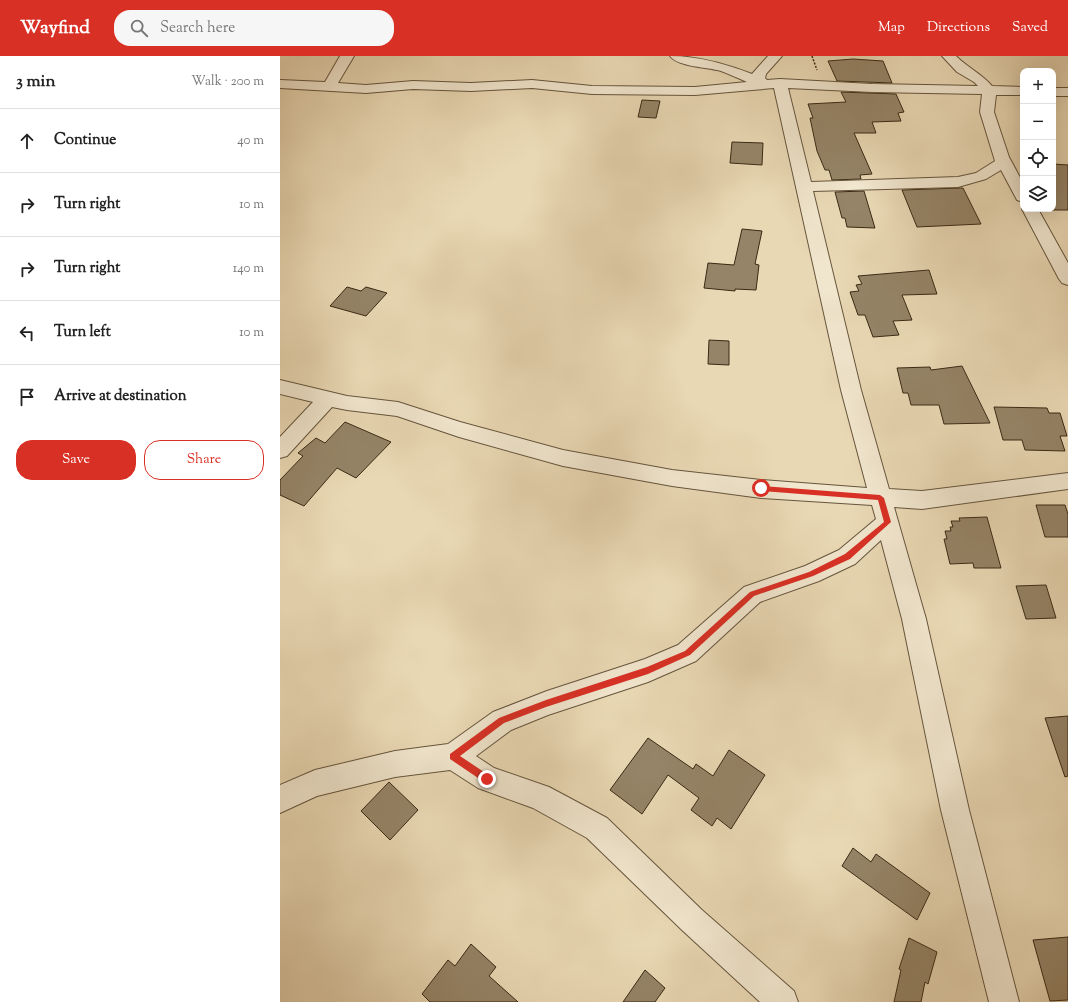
<!DOCTYPE html>
<html lang="en">
<head>
<meta charset="utf-8">
<style>
  body { margin:0; font-family:"Sorts Mill Goudy",serif; background:#f6f6f6; color:#222 }
  .controls { position:absolute; right:12px; top:12px; display:grid; overflow:hidden; border-radius:8px; box-shadow:0 4px 16px #0002 }
  .controls button { width:36px; height:36px; display:grid; place-items:center; padding:0; border:0; border-bottom:1px solid #e0e0e0; background:#fff; color:#222; font:20px sans-serif }
  .stop { position:absolute; width:12px; height:12px; margin:-9px; border:3px solid #d93025; border-radius:50%; background:#fff }
  .stop.end { background:#d93025; border-color:#fff; box-shadow:0 1px 4px #0008 }
  .list { margin:0; padding:0; list-style:none }
  h2 { display:flex; justify-content:space-between; align-items:center; height:52px; margin:0; padding:0 16px; font-size:17px }
  h2 small { font-size:13px; font-weight:400; color:#767676 }
  .list li { display:grid; grid-template-columns:26px 1fr auto; gap:12px; align-items:center; box-sizing:border-box; height:64px; padding:0 16px; border-top:1px solid #e0e0e0 }
  .list b { display:block; font-size:15px; white-space:nowrap }
  .list em { font-size:13px; font-style:normal; color:#767676 }
  .actions { display:flex; gap:8px; padding:12px 16px }
  .actions a { flex:1; padding:9px 0; border:1px solid #d93025; border-radius:16px; text-align:center; font-size:14px; color:#d93025 }
  .actions .main { background:#d93025; color:#fff }
  .icon { flex:none; width:22px; height:22px; fill:none; stroke:currentColor; stroke-width:2; stroke-linecap:round; stroke-linejoin:round }
  .map { position:relative; flex:none; width:788px; height:946px; overflow:hidden }
  header { display:flex; align-items:center; gap:24px; box-sizing:border-box; height:56px; padding:0 20px; background:#d93025; color:#fff }
  header strong { font-size:19px }
  nav { display:flex; gap:22px; margin-inline-start:auto; font-size:14px }
  .search { width:280px; height:36px; background:#f6f6f6; display:flex; align-items:center; gap:10px; box-sizing:border-box; padding:0 14px; border-radius:16px; color:#767676; font-size:15px }
  main { display:flex }
  aside { flex:1; background:#fff }
  .map>svg:first-child { display:block }
  .building { fill:#958467; stroke:#3a2914 }
  .lines { fill:none; stroke-linecap:round; stroke-linejoin:round }
  .minor-casing { stroke:#66553c; stroke-width:2 }
  .path { stroke:#3a2914; stroke-width:1.5; stroke-dasharray:2 1.5; stroke-linecap:butt }
  .minor { fill:#f1e6ce; fill-rule:evenodd }
  .route { fill:#d93025 }
</style>
</head>
<body>
<header>
<strong>Wayfind</strong>
<div class="search"><svg class="icon" aria-label="search" viewBox="0 0 24 24"><circle cx="10" cy="10" r="6"/><path d="M15 15l6 6"/></svg>Search here</div>
<nav><a>Map</a><a>Directions</a><a>Saved</a></nav>
</header>
<main>
<aside>
<h2>3 min<small>Walk · 200 m</small></h2>
<ul class="list">
<li><svg class="icon" aria-label="ahead" viewBox="0 0 24 24"><path d="M12 20V5M6 11l6-6 6 6"/></svg><div><b>Continue</b></div><em>40 m</em></li>
<li><svg class="icon" aria-label="right" viewBox="0 0 24 24"><path d="M7 20v-9h11M14 6l5 5-5 5"/></svg><div><b>Turn right</b></div><em>10 m</em></li>
<li><svg class="icon" aria-label="right" viewBox="0 0 24 24"><path d="M7 20v-9h11M14 6l5 5-5 5"/></svg><div><b>Turn right</b></div><em>140 m</em></li>
<li><svg class="icon" aria-label="left" viewBox="0 0 24 24"><path d="M17 20v-9H6M10 6l-5 5 5 5"/></svg><div><b>Turn left</b></div><em>10 m</em></li>
<li><svg class="icon" aria-label="arrive" viewBox="0 0 24 24"><path d="M6 21V4h12l-3 4 3 4H6"/></svg><div><b>Arrive at destination</b></div></li>
</ul>
<div class="actions"><a class="main">Save</a><a>Share</a></div>
</aside>
<div class="map">
<svg width="788" height="946" viewBox="0 0 788 946">
  <rect width="100%" height="100%" fill="#e9d8b4"/>
  <filter id="stains"><feTurbulence type="fractalNoise" baseFrequency=".005" numOctaves="4"/><feColorMatrix values="0 0 0 0 .2 0 0 0 0 .09 0 0 0 0 .02 0 0 0 .5 -.17"/></filter>
  <radialGradient id="worn" r=".72"><stop offset=".6" stop-color="#630" stop-opacity="0"/><stop offset="1" stop-color="#630" stop-opacity=".3"/></radialGradient>
  <path class="building" d="M573,3L603,5L612,27L557,25L548,5Z
    M561,36L616,38L624,56L618,57L621,65L592,66L596,77H574L592,118L580,119L581,123L552,124L549,114H545L537,95L530,62H533L528,48L566,46Z
    M362,44L380,45L376,62L358,61Z
    M452,86L483,87L482,109L450,107Z
    M773,108L788,109V154H771L773,153Z
    M680,132H683L701,168L637,171L622,134Z
    M584,135L595,172L567,171L565,162H562L555,136Z
    M462,173L482,175L475,208L479,209L476,234L455,233V235L424,232L428,207L454,209Z
    M649,214L657,238L622,239L632,264L613,265L619,279L593,281L585,259H578L570,236L579,235L576,229L582,228L578,220Z
    M67,231L81,235L86,231L107,237L86,260L50,250Z
    M429,284L449,285V309L428,308Z
    M682,310L710,367L664,368L659,349H631L628,337H623L617,312L650,311L651,314Z
    M714,351L767,352L769,357H780L787,380H780L785,395L745,394L742,384H723Z
    M65,366L111,386L76,422L57,412L24,450L0,439V424L23,400L18,397L36,382L45,387Z
    M756,449H785L788,458V481H765Z
    M707,461L721,512H694L693,507L670,508L664,483H667L665,475H671L670,471H673L671,465H680L679,462Z
    M766,529L776,562L746,563L736,530Z
    M788,660V720L785,721L765,662Z
    M368,682L413,713L416,708L433,720L449,694L485,719L451,773L437,762L432,770L411,754L419,742L388,719L362,758L330,734Z
    M109,726L138,754L110,784L81,755Z
    M573,792L591,806L596,798L650,837L637,864L562,810Z
    M788,881V944L770,945L753,884Z
    M629,882L657,896L648,928L645,926L641,946H614L621,914L619,913Z
    M191,888L216,911L209,920L238,946H150L142,938L168,904L175,910Z
    M365,914L385,932L375,946H343Z"/>
  <g class="lines">
    <defs>
      <path id="minor" d="M60,0H74L58,27L86,29L133,25L191,27L252,24L312,30L415,31L467,26C458,22 449,18 441,15C428,11 398,11 390,0C419,0 446,8 472,18L488,0H502L486,18L485,22L487,24L500,23L592,28L698,30L694,26L677,16L662,0H676C688,12 702,18 712,30L743,31V39H716L714,56L729,101L743,127V146L737,144L721,114L706,123L678,131L533,135L581,334L609,433L642,435L788,417V433L642,453L614,451L646,563L689,754L739,946H709L661,754L622,563L601,484L575,508L539,525L480,546L416,605L368,626L268,659L231,674L196,700L214,712L269,731L327,762L422,854L514,935L518,946H480L402,874L307,782L253,752L198,732L170,714L115,721L37,740L0,757V729L35,714L115,695L168,688L213,656L267,635L365,603L398,589L464,531L525,510L559,494L596,463L592,449L481,442L392,430L283,410L179,381L117,360L67,354L52,351L7,400L0,402V381L33,346L0,338V324L67,340L118,346L180,366L283,394L392,414L481,424L587,432L561,334L494,32L415,39L312,38L252,32L191,35L133,33L86,37L0,32V24L45,26ZM508,32L592,36L702,38L700,56L715,105L696,117L678,121L531,126Z
        M773,32H788V40H773Z
        M743,152V153H758L788,207V229L782,227L779,223L742,153Z"/>
    </defs>
    <use href="#minor" class="minor-casing"/>
    <path class="path" d="M532,0L537,14"/>
    <use href="#minor" class="minor"/>
  </g>
  <path class="route" d="M481,430L600,439L604,442L611,466L570,503L533,520L474,540L410,599L368,618L266,651L224,667L180,700L210,720V726H204L170,703V698L219,662L266,644L367,611L405,595L470,536L529,516L565,498L604,466L598,444L481,435L478,432Z"/>
  <rect width="100%" height="100%" filter="url(#stains)"/>
  <rect width="100%" height="100%" fill="url(#worn)"/>
</svg>
<div class="controls">
<button>+</button>
<button>−</button>
<button><svg class="icon" aria-label="locate" viewBox="0 0 24 24"><circle cx="12" cy="12" r="6"/><path d="M12 2v4M12 18v4M2 12h4M18 12h4"/></svg></button>
<button><svg class="icon" aria-label="layers" viewBox="0 0 24 24"><path d="M12 4l9 5-9 5-9-5zM3 14l9 5 9-5"/></svg></button>
</div>
<div class="stop" style="left:481px;top:432px"></div>
<div class="stop end" style="left:207px;top:723px"></div>
</div>
</main>
</body>
</html>
